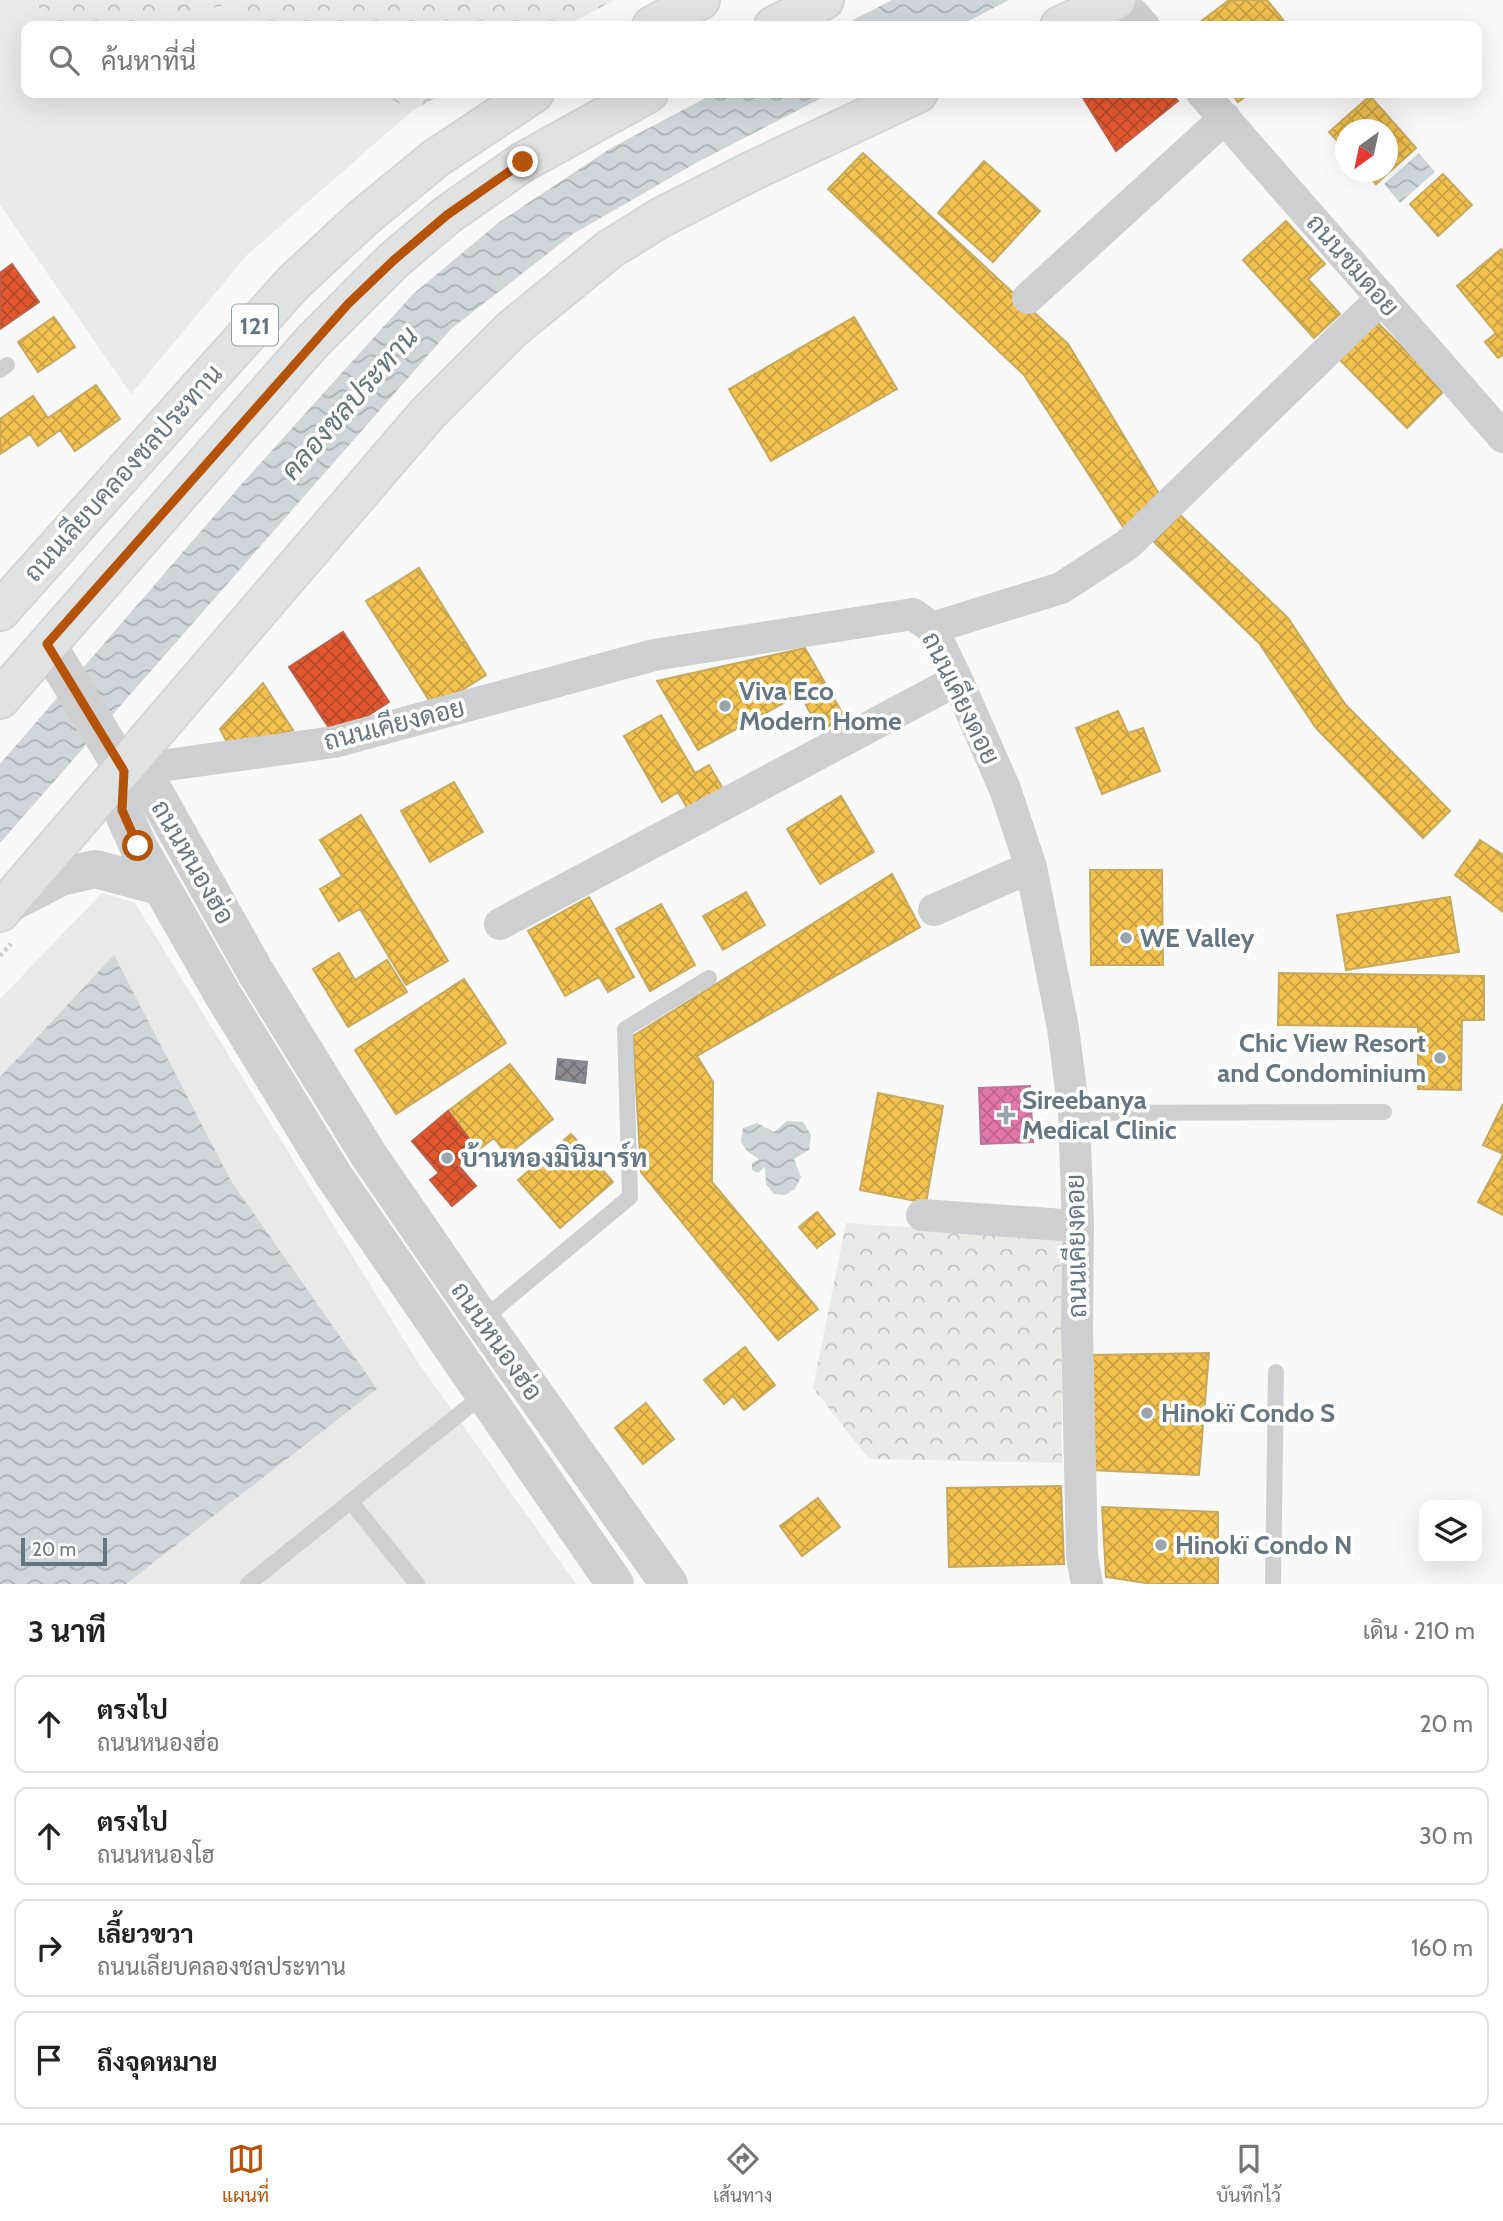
<!DOCTYPE html>
<html lang="th">
<head>
<meta charset="utf-8">
<style>
  body { margin:0; font-family:Cabin,Sarabun,sans-serif; background:#f2f2f2; color:#222 }
  .controls { position:absolute; right:21px; bottom:21px; display:grid; overflow:hidden; border-radius:14px; box-shadow:0 7px 28px #0002 }
  .controls button { width:63px; height:63px; display:grid; place-items:center; padding:0; border:0; border-bottom:2px solid #e0e0e0; background:#fff; color:#222; font:35px sans-serif }
  .compass { position:absolute; left:1335px; top:119px; width:63px; height:63px; border-radius:50%; background:#fff; box-shadow:0 7px 28px #0002; rotate:213deg }
  .scale { position:absolute; left:21px; bottom:18px; width:86px; box-sizing:border-box; padding-left:7px; border:4px solid #657683; border-top:0; font-size:19px; line-height:24px; white-space:nowrap; color:#657683; -webkit-text-stroke:5px #fff; paint-order:stroke }
  .stop { position:absolute; width:21px; height:21px; margin:-16px; border:5px solid #b45309; border-radius:50%; background:#fff }
  .stop.end { background:#b45309; border-color:#fff; box-shadow:0 2px 7px #0008 }
  .list { margin:0; padding:0; list-style:none }
  h2 { display:flex; justify-content:space-between; align-items:center; height:91px; margin:0; padding:0 28px; font-size:30px }
  h2 small { font-size:23px; font-weight:400; color:#767676 }
  .list li { display:grid; grid-template-columns:46px 1fr auto; gap:21px; align-items:center; box-sizing:border-box; height:98px; margin:0 14px 14px; padding:0 14px; border:2px solid #e0e0e0; border-radius:14px }
  .list b { display:block; font-size:26px; white-space:nowrap }
  .list p { margin:0; font-size:23px; white-space:nowrap; color:#767676 }
  .list em { font-size:23px; font-style:normal; color:#767676 }
  .icon { flex:none; width:38px; height:38px; fill:none; stroke:currentColor; stroke-width:2; stroke-linecap:round; stroke-linejoin:round }
  .map { position:relative; flex:none; width:1503px; height:1584px; overflow:hidden }
  .search { position:absolute; background:#fff; box-shadow:0 7px 28px #0002; left:21px; right:21px; top:21px; height:77px; display:flex; align-items:center; gap:18px; box-sizing:border-box; padding:0 24px; border-radius:14px; color:#767676; font-size:26px }
  .sheet { height:539px; background:#fff }
  nav { display:flex; justify-content:space-around; align-items:center; box-sizing:border-box; height:98px; border-top:2px solid #e0e0e0; background:#fff; font-size:19px; color:#767676 }
  nav a { display:grid; justify-items:center; gap:4px }
  nav .on { color:#b45309 }
  .map>svg:first-child { display:block }
  .built { fill:#e8e9e9 }
  .green { fill:#e8ebe6 }
  .forest { fill:url(#forest-crowns) }
  .water { fill:url(#water-waves) }
  .homes { fill:url(#homes-cross-hatch); stroke:#c8aa5e; stroke-width:2 }
  .shops { fill:url(#shops-cross-hatch); stroke:#be6048; stroke-width:2 }
  .health { fill:url(#health-cross-hatch); stroke:#bd779d; stroke-width:2 }
  .industry { fill:url(#industry-cross-hatch); stroke:#81868e; stroke-width:2 }
  .lines { fill:none; stroke-linecap:round; stroke-linejoin:round }
  .secondary-casing { stroke:#d5d6d7; stroke-width:42 }
  .primary-casing { stroke:#d5d6d7; stroke-width:42 }
  .path { stroke:#cbcccd; stroke-width:4.5; stroke-dasharray:3.5 3.5; stroke-linecap:butt }
  .service { stroke:#cecfd0; stroke-width:16 }
  .minor { stroke:#cecfd0; stroke-width:32 }
  .tertiary { stroke:#cecfd0; stroke-width:38 }
  .secondary { stroke:#e1e2e2; stroke-width:38 }
  .primary { stroke:#e1e2e2; stroke-width:38 }
  .route { stroke:#b45309; stroke-width:9 }
  .poi-dot { fill:#99a4ac; stroke:#fff; stroke-width:2.5 }
  .labels { text-anchor:middle; dominant-baseline:central; stroke-width:7; stroke-linejoin:round; paint-order:stroke }
  .shield { fill:#fff; stroke:#939fa8; stroke-width:2 }
  .shield-label { font-size:24px; font-weight:bold; fill:#657683 }
  .street-label { font-size:26px; fill:#657683; stroke:#fff }
  .poi-label { font-size:26px; font-weight:bold; fill:#657683; stroke:#fff; text-anchor:start }
  .water-label { font-size:28px; font-style:italic; fill:#60757c; stroke:#fff }
</style>
</head>
<body>
<div class="map">
<svg width="1503" height="1584" viewBox="0 0 1503 1584">
  <defs>
    <pattern id="forest-crowns" width="20" height="18" patternUnits="userSpaceOnUse" patternTransform="scale(1.75)"><rect width="20" height="18" fill="#e8ebe6"/><path d="M2 6a3 3 0 1 1 6 0M12 15a3 3 0 1 1 6 0" fill="none" stroke="#c0c3c0"/></pattern>
    <pattern id="water-waves" width="16" height="10" patternUnits="userSpaceOnUse" patternTransform="scale(1.75)"><rect width="16" height="10" fill="#ced6d9"/><path d="M0 5q4-4 8 0t8 0" fill="none" stroke="#abb2b5"/></pattern>
    <pattern id="homes-cross-hatch" width="8" height="8" patternUnits="userSpaceOnUse" patternTransform="scale(1.75)"><rect width="8" height="8" fill="#f2c14e"/><path d="M0 0l8 8M0 8l8-8" fill="none" stroke="#c8a146"/></pattern>
    <pattern id="shops-cross-hatch" width="8" height="8" patternUnits="userSpaceOnUse" patternTransform="scale(1.75)"><rect width="8" height="8" fill="#e4572e"/><path d="M0 0l8 8M0 8l8-8" fill="none" stroke="#b24a2c"/></pattern>
    <pattern id="health-cross-hatch" width="8" height="8" patternUnits="userSpaceOnUse" patternTransform="scale(1.75)"><rect width="8" height="8" fill="#e377a8"/><path d="M0 0l8 8M0 8l8-8" fill="none" stroke="#bc668e"/></pattern>
    <pattern id="industry-cross-hatch" width="8" height="8" patternUnits="userSpaceOnUse" patternTransform="scale(1.75)"><rect width="8" height="8" fill="#8d8d92"/><path d="M0 0l8 8M0 8l8-8" fill="none" stroke="#717277"/></pattern>
  </defs>
  <rect width="100%" height="100%" fill="#f9f9f9"/>
  <path class="built" d="M102,893L135,903L417,1361L576,1584H0V999Z"/>
  <path class="green" d="M0,0H35L49,26H26V93H381L412,111L247,255L131,394L0,205Z
    M231,4L268,26H123Z"/>
  <path class="forest" d="M35,0H615L565,26H268L231,4L123,26H49Z
    M381,93H445L412,111Z
    M846,1223L1061,1237L1062,1463L869,1459L813,1388Z"/>
  <path class="water" d="M892,0H1009L959,26H841Z
    M715,93H831L696,163L573,234L451,329L0,843V764L239,487L412,295L498,223L611,148Z
    M1419,153L1435,172L1400,203L1384,184Z
    M114,955L231,1181L377,1389L126,1584H0V1077Z
    M787,1121L803,1122L811,1135L809,1150L794,1159L801,1177L795,1189L785,1195L774,1194L766,1184L765,1167L758,1173L752,1170V1163L759,1159L748,1152L741,1142L743,1128L757,1123L774,1132Z"/>
  <path class="homes" d="M1229,0H1267L1288,26H1195Z
    M1231,93H1250L1238,102Z
    M1370,96L1416,148L1376,184L1365,172H1388V130H1346V150L1329,132Z
    M863,153L1068,344L1161,497L1123,527L1024,375L828,189Z
    M984,161L1040,211L993,262L938,213Z
    M1443,174L1472,205L1438,236L1410,204Z
    M1286,221L1325,264L1308,279L1340,314L1314,338L1243,260Z
    M1501,249L1503,252V355L1498,358L1485,342L1496,333L1457,286Z
    M54,317L75,347L38,372L18,342Z
    M854,317L897,389L771,461L729,389Z
    M1377,322L1445,390L1407,428L1339,359Z
    M96,385L120,419L75,451L60,430L38,446L30,434L0,454V419L33,396L48,418Z
    M1180,515L1288,618L1345,704L1450,811L1423,838L1316,728L1259,643L1154,542Z
    M419,568L486,675L434,708L366,601Z
    M805,648L845,718L820,731L800,694L698,750L657,681Z
    M263,683L293,730L229,746L220,729Z
    M1118,711L1128,733L1143,728L1160,771L1102,794L1076,728Z
    M661,715L695,773L709,765L725,792L690,813L678,792L662,802L624,736Z
    M454,782L483,832L430,862L401,811Z
    M841,796L874,852L820,884L787,829Z
    M361,815L448,961L406,985L360,909L339,921L320,889L342,876L320,840Z
    M1480,840L1503,855V912L1455,875Z
    M1090,870H1162L1163,965H1091Z
    M892,874L920,927L697,1056L713,1082L712,1182L818,1309L778,1340L641,1172L633,1036Z
    M746,892L765,925L723,950L703,916Z
    M589,897L634,977L608,992L599,977L565,996L528,931Z
    M1450,897L1459,952L1346,970L1337,915Z
    M661,904L695,965L650,991L616,929Z
    M339,953L355,980L387,960L407,992L348,1027L313,969Z
    M1279,973L1484,976V1020H1462L1461,1090L1418,1089V1027L1278,1025Z
    M464,979L506,1043L396,1114L355,1050Z
    M510,1064L553,1119L507,1155L494,1138L478,1150L448,1111Z
    M878,1093L943,1106L926,1203L860,1190Z
    M1503,1104V1154L1483,1145Z
    M571,1134L613,1182L560,1228L518,1180Z
    M1503,1155V1215L1478,1202Z
    M817,1212L835,1234L817,1248L799,1227Z
    M745,1347L775,1385L744,1410L733,1396L724,1404L704,1380Z
    M1209,1353L1199,1475L1090,1470L1091,1355Z
    M646,1403L674,1439L643,1464L615,1428Z
    M1061,1486L1064,1564L949,1567L947,1488Z
    M818,1498L840,1527L802,1556L780,1526Z
    M1102,1507L1218,1512V1584H1152L1106,1577Z"/>
  <path class="shops" d="M1080,93H1171L1178,101L1116,151Z
    M12,264L39,302L0,329V273Z
    M343,632L389,702L335,737L289,667Z
    M448,1111L478,1150L458,1165L476,1186L452,1206L430,1180L439,1173L412,1141Z"/>
  <path class="health" d="M1030,1086L1033,1142L981,1144L979,1088Z"/>
  <path class="industry" d="M558,1059L587,1062L585,1083L556,1079Z"/>
  <g class="lines">
    <defs>
      <path id="secondary" d="M1060,26L1116,0
        M0,912L428,413L512,329L610,249L660,218L752,171L918,93"/>
      <path id="primary" d="M652,26L700,0
        M774,26L824,0
        M0,611L293,283L363,218L436,158L534,93
        M0,699L313,341L394,260L447,215L523,162L648,93"/>
    </defs>
    <use href="#secondary" class="secondary-casing"/>
    <use href="#primary" class="primary-casing"/>
    <path class="path" d="M0,956L11,944"/>
    <path class="service" d="M0,370L7,365
      M1074,1113L1384,1112
      M482,1320L630,1197L625,1029L709,978
      M351,1502L417,1584
      M248,1584L483,1395
      M1273,1584L1276,1372"/>
    <path class="minor" d="M1121,0L1144,26
      M1202,93L1503,437
      M1028,298L1225,118
      M932,628L1061,588L1127,545L1382,298
      M124,771L334,742L654,655L913,614L932,628L957,680L1005,789L1031,867L1063,1028L1074,1113L1078,1226L1077,1328L1082,1556L1087,1584
      M934,910L1031,867
      M500,924L957,680
      M922,1215L1078,1226"/>
    <path class="tertiary" d="M47,644L124,771L155,793L255,971L368,1154L482,1320L669,1584
      M124,771L122,810L138,846L223,995L334,1176L615,1584
      M7,905L61,877L95,869L160,886"/>
    <use href="#secondary" class="secondary"/>
    <use href="#primary" class="primary"/>
  </g>
  <g class="lines">
    <path class="route" d="M138,846L122,810L124,771L47,644L348,304L394,260L447,215L523,162"/>
  </g>
  <g class="poi-dot">
    <circle cx="725" cy="706" r="7"/>
    <circle cx="1126" cy="938" r="7"/>
    <circle cx="1440" cy="1058" r="7"/>
    <path d="M1002.5 1104.5h7v7h7v7h-7v7h-7v-7h-7v-7h7z"/>
    <circle cx="447" cy="1158" r="7"/>
    <circle cx="1147" cy="1413" r="7"/>
    <circle cx="1161" cy="1545" r="7"/>
  </g>
  <g class="labels">
    <rect class="shield" x="232" y="304.5" width="46" height="41" rx="5"/>
    <g class="shield-label">
      <text x="255" y="325">121</text>
    </g>
    <g class="street-label">
      <text transform="translate(1353 265) rotate(49)">ถนนชมดอย</text>
      <text transform="translate(123 473) rotate(-48)">ถนนเลียบคลองชลประทาน</text>
      <text transform="translate(961 698) rotate(64)">ถนนเคียงดอย</text>
      <text transform="translate(394 724) rotate(-14)">ถนนเคียงดอย</text>
      <text transform="translate(193 862) rotate(60)">ถนนหนองฮ่อ</text>
      <text transform="translate(1076 1246) rotate(-91)">ถนนเคียงดอย</text>
      <text transform="translate(497 1341) rotate(55)">ถนนหนองฮ่อ</text>
    </g>
    <g class="poi-label">
      <text x="739" y="691">Viva Eco<tspan x="739" dy="30">Modern Home</tspan></text>
      <text x="1140" y="938">WE Valley</text>
      <text x="1426" y="1043" text-anchor="end">Chic View Resort<tspan x="1426" dy="30">and Condominium</tspan></text>
      <text x="1022" y="1100">Sireebanya<tspan x="1022" dy="30">Medical Clinic</tspan></text>
      <text x="461" y="1158">บ้านทองมินิมาร์ท</text>
      <text x="1161" y="1413">Hinokï Condo S</text>
      <text x="1175" y="1545">Hinokï Condo N</text>
    </g>
    <g class="water-label">
      <text transform="translate(349 403) rotate(-49)">คลองชลประทาน</text>
    </g>
  </g>
</svg>
<div class="controls">
<button><svg class="icon" aria-label="layers" viewBox="0 0 24 24"><path d="M12 4l9 5-9 5-9-5zM3 14l9 5 9-5"/></svg></button>
</div>
<svg class="compass" viewBox="-18 -18 36 36"><path d="M0-13l5 13h-10z" fill="#e53935"/><path d="M0 13l5-13h-10z" fill="#767676"/></svg>
<div class="scale">20 m</div>
<div class="stop" style="left:138px;top:846px"></div>
<div class="stop end" style="left:523px;top:162px"></div>
<div class="search"><svg class="icon" aria-label="search" viewBox="0 0 24 24"><circle cx="10" cy="10" r="6"/><path d="M15 15l6 6"/></svg>ค้นหาที่นี่</div>
</div>
<section class="sheet">
<h2>3 นาที<small>เดิน · 210 m</small></h2>
<ul class="list">
<li><svg class="icon" aria-label="ahead" viewBox="0 0 24 24"><path d="M12 20V5M6 11l6-6 6 6"/></svg><div><b>ตรงไป</b><p>ถนนหนองฮ่อ</p></div><em>20 m</em></li>
<li><svg class="icon" aria-label="ahead" viewBox="0 0 24 24"><path d="M12 20V5M6 11l6-6 6 6"/></svg><div><b>ตรงไป</b><p>ถนนหนองโฮ</p></div><em>30 m</em></li>
<li><svg class="icon" aria-label="right" viewBox="0 0 24 24"><path d="M7 20v-9h11M14 6l5 5-5 5"/></svg><div><b>เลี้ยวขวา</b><p>ถนนเลียบคลองชลประทาน</p></div><em>160 m</em></li>
<li><svg class="icon" aria-label="arrive" viewBox="0 0 24 24"><path d="M6 21V4h12l-3 4 3 4H6"/></svg><div><b>ถึงจุดหมาย</b></div></li>
</ul>
</section>
<nav>
<a class="on"><svg class="icon" aria-label="map" viewBox="0 0 24 24"><path d="M3 6l6-2 6 2 6-2v14l-6 2-6-2-6 2zM9 4v14M15 6v14"/></svg>แผนที่</a>
<a><svg class="icon" aria-label="directions" viewBox="0 0 24 24"><path d="M12 3l9 9-9 9-9-9zM9 14v-3h6M13 9l2 2-2 2"/></svg>เส้นทาง</a>
<a><svg class="icon" aria-label="saved" viewBox="0 0 24 24"><path d="M7 4h10v16l-5-4-5 4z"/></svg>บันทึกไว้</a>
</nav>
</body>
</html>
